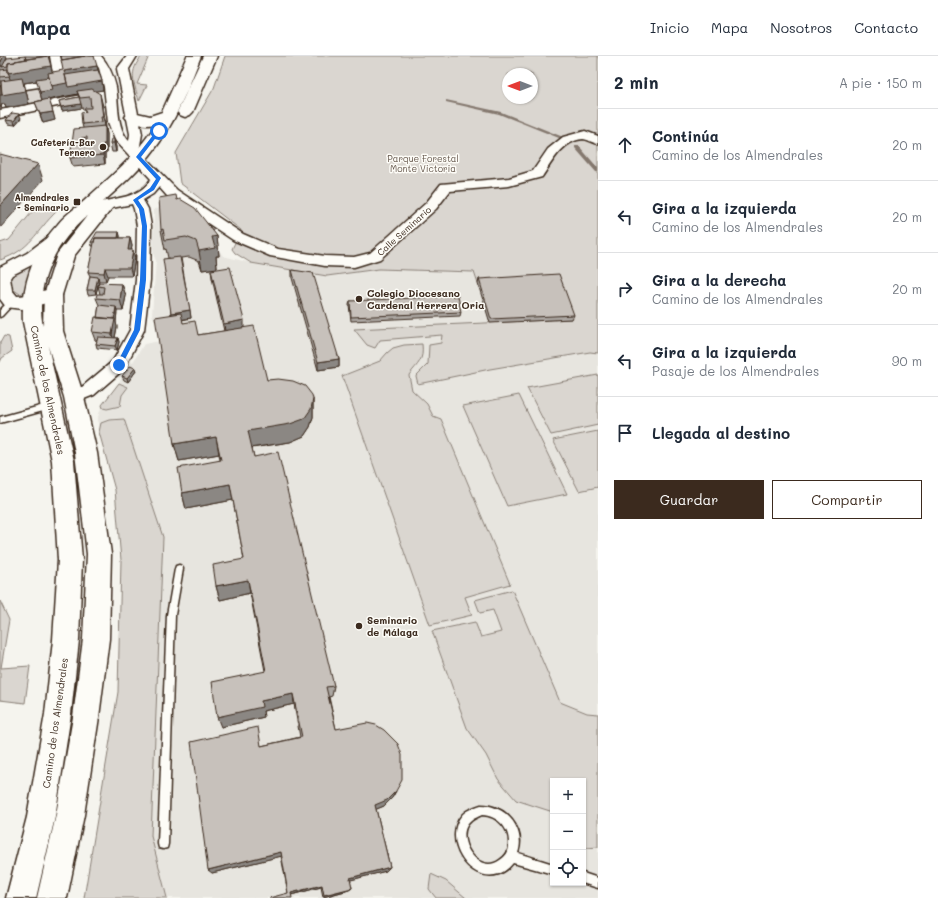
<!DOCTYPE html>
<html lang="es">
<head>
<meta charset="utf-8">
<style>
  body { margin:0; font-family:Mali,sans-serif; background:#f2f2f3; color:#1f2937 }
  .controls { position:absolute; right:12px; bottom:12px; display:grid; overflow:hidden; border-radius:0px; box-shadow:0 1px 3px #0004 }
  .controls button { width:36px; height:36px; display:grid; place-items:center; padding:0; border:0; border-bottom:1px solid #e0e1e3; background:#fff; color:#1f2937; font:20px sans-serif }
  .compass { position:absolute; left:502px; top:12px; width:36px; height:36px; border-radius:50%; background:#fff; box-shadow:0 1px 3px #0004; rotate:270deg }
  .stop { position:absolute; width:12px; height:12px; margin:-9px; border:3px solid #1a73e8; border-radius:50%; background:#fff }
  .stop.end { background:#1a73e8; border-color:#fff; box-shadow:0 1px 4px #0008 }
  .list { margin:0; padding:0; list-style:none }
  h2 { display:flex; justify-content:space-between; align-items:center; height:52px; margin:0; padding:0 16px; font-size:17px }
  h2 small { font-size:13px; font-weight:400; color:#747a83 }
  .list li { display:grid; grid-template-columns:26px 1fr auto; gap:12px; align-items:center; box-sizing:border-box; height:72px; padding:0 16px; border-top:1px solid #e0e1e3 }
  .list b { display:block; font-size:15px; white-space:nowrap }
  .list p { margin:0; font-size:13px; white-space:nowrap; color:#747a83 }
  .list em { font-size:13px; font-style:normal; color:#747a83 }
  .actions { display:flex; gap:8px; padding:12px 16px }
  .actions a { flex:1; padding:9px 0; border:1px solid #3b2a1e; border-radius:0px; text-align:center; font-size:14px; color:#3b2a1e }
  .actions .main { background:#3b2a1e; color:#fff }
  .icon { flex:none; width:22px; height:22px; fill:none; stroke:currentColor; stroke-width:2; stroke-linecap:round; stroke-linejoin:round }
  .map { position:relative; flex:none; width:598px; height:842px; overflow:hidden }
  header { display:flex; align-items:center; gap:24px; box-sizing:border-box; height:56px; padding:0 20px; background:#fff; border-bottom:1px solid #e0e1e3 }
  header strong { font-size:19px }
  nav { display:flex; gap:22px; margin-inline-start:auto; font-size:14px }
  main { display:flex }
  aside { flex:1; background:#fff }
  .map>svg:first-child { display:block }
  .built { fill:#e7e5df; fill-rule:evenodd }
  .green { fill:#dad6d0; stroke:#8a8077; fill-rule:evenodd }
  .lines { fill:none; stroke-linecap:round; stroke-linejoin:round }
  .stream { fill:#84786e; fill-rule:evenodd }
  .service-casing { stroke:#3b2a1e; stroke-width:3 }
  .minor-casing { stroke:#3b2a1e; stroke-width:3 }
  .tertiary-casing { stroke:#3b2a1e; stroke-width:3 }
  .primary-casing { stroke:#3b2a1e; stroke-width:3 }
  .service { fill:#fdfcf7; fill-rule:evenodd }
  .minor { fill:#fdfcf7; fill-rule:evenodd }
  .tertiary { fill:#fdfcf7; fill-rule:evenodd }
  .primary { fill:#fdfcf7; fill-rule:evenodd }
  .wall { fill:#aba6a1; stroke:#3b2a1e }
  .shaded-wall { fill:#8b8783; stroke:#3b2a1e }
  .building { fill:#c7c1bb; stroke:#3b2a1e; fill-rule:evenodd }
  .route { fill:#1a73e8 }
  .poi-dot { fill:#3b2a1e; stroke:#fdfcf7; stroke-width:1.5 }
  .labels { text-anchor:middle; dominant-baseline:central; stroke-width:3; stroke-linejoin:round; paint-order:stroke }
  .far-poi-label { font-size:9px; font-weight:bold; fill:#3b2a1e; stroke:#fdfcf7; text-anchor:end }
  .far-park-label { font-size:9px; fill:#63554a; stroke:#fdfcf7 }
  .far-street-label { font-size:9px; fill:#3b2a1e; stroke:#fdfcf7 }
  .poi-label { font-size:10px; font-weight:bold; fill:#3b2a1e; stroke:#fdfcf7; text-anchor:start }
  .street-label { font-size:10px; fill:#3b2a1e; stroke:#fdfcf7 }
</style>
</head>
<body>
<header>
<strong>Mapa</strong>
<nav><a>Inicio</a><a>Mapa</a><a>Nosotros</a><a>Contacto</a></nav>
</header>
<main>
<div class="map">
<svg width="598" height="842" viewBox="0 0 598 842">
  <rect width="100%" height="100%" fill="#f5f4ee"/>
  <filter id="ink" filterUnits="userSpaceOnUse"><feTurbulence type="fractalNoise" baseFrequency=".025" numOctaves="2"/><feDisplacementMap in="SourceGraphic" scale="8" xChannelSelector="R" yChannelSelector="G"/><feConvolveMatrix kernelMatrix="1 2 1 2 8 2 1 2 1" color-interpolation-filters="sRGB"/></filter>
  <g filter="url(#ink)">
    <path class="built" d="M174,151L202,169L223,200L251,207L327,220L379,213L474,216L598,271V842H84L118,636L121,504L115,434L99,376L98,361L102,349L130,311L144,288L160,285L159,270L152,259L156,204L153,198L154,153ZM553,725H583V827H553Z"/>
    <path class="green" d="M142,0H149L137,28L147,29L139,45C134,26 128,16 142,0Z
      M225,0H598V297L590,296L490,313L418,328L416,320L428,308L429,289L441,287L442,279L380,284L375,292L367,289L354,273L572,263L557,223L478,228L474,216L379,213L327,220L251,207L235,197L232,193L241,174L180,127L176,97L214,32ZM508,18H532V42H508Z
      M39,31L42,45L29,48L26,34Z
      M36,151L51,155L52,154L57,155C35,176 31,194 0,204V187L9,184Z
      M35,207L25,236L20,238L11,232L9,223C16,215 25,211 35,207Z
      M4,280L9,281L12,295L2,302L0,306V287Z
      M422,288C424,305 418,307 409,319L412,334L427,348L433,360L441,363L510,528L465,541L472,559L430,569L342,320L380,305L387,297L393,292L404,289Z
      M598,319V369L551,379L527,332Z
      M119,327L128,331L122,339L120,350L107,353L103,352L102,349Z
      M519,339L567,438L507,450L463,350Z
      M124,363L163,481L151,780L167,842H84L118,636L121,504L115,434L99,376L101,367L109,364Z
      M598,375V431L579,435L553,384Z
      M512,534L560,646L587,657L598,658V791L586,792L583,788V725H553V756L516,744L498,723L486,699L467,672L432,575L475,566L481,581L501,576L493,554L480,557L475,544Z
      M0,545L9,564L1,612L30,610L25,647L0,644Z
      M431,818L446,825L466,842H436L429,833Z"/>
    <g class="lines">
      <path class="stream" d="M446,44L501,56L563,81L559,82L499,58L446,46Z
        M575,90H579L598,112V116H596L575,92Z"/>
      <defs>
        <path id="service" d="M10,244H12L15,246L2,260L0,261V254Z
          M51,347L54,348L55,350L54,352L0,367V361Z
          M179,509L182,510L183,513L175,559L168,788L167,792L163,793L159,792L158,788L167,559L175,513L176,510Z
          M481,749C506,749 526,773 518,797L553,808V818L513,807C510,811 504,816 499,818C468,828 442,783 462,759C466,754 475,751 481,749ZM482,759C498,760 510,772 509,789C509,796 506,800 500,804C478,821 452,780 471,765C474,762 478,761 482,759Z
          M583,817L598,822V832L582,827Z"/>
        <path id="minor" d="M50,0H60L66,25L64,27L0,37V31L54,23Z
          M90,0H101C109,9 113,19 116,31C119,48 116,71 129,85L130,78L117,13L127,0H137L129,13L142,78L139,95L177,134L243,178L278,193L325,200L354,201L370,197L426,147L441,128L509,122L533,115L548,93L563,81L585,75L598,80V88C593,87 587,83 583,83C562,85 552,106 542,121L509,130L450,135L436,153L380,203L354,211L325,210L270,200L233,184L167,140L159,131L153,138L143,144L148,153L151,170L150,224L144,274L124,313L94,339L74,347L68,345L66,341L68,337L82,331L113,305L130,274L136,224L137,170L134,153L132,148L107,153L102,152L100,149L102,146C121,141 140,141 151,123L115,84L108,66L104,31L99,12Z
          M82,39L86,40L88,42L86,44L0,62V54Z"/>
        <path id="tertiary" d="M54,179L60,181L62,185C53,200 28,211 12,219L10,222L12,234L17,240C31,240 46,231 59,234L62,239L59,244L22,253L6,251L0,243V211L27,197L48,181Z"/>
        <path id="primary" d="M187,0H201C188,32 176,66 154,94C140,113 121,130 103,146L111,147L113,151L74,200L62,239L63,275L84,341L97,397L111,498L109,583L99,661L84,759L67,842H37L56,759L73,661L83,583L87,498L75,397L64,341L48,290L74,405L82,504L79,584L71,658L55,761L36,842H6L27,761L45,658L53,584L58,504L52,405L23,266C21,230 33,195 58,168C65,159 74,153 83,146C109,122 137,99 156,68C147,70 131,69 125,61L128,58L133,56L150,60L162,56ZM87,160L57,198L44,239L43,270C34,228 56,186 87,160Z
          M203,0H217L193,56L190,59L185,61L180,59L177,56Z"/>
      </defs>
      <use href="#service" class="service-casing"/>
      <use href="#minor" class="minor-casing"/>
      <use href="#tertiary" class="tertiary-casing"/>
      <use href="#primary" class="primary-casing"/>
      <use href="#service" class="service"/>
      <use href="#minor" class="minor"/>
      <use href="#tertiary" class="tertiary"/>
      <use href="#primary" class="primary"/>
    </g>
    <path class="wall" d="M0,0H6L7,2L53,16L98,14L103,34L95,35L103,50L107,78V96L105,97V108L73,111L70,102L83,72L82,68L85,56V54H83L82,52L62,55L59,45L79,41L78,38L49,43L55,64L43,67L35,46L42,44L37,25L24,27L29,48L6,52L5,48H2L1,52H0V30H1H0Z
      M21,62L15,69L8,68L6,64Z
      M114,83L116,91V96H112L110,87Z
      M177,144L217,180L219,200H216L217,212L202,214L199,205L189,201L181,202L191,262L182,264L183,267L198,279L224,275L212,222L211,214L244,272L267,324L313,343V361L310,371L304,380L290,386L252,392L254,401L334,630L332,640L329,641L336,673L396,735L392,742L384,750L376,753L390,811L386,815L350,824L352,832L349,834L323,841L321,831L291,839L288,837L281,800L212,817L261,690L300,681L294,648L263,655L264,661L221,671L265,615L250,537L220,544L216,530L244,503L233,444L186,453L182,437L220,404L219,398L179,405L174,388L171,258L168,202L166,193L165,194L161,174Z
      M119,176L120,180V182H130L132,190L131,194L135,202L132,220H108L106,225H99L96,238L88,239L87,234L90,220L88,216L94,190H92L91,186Z
      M292,214L339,303V311L318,314L292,222Z
      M479,223L574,259L572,263L490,267L478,228Z
      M122,228L126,240L123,255H117L116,266L117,271L115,282H118L119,286L117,294L97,292L96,288L97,285L95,284L92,276L97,262L99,249L96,242L100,238L98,230Z
      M350,245L461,256L460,260L351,265L349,249Z
      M136,315L128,326L124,324L122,320Z"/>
    <path class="shaded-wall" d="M4,0H6L8,6L2,11L0,7Z
      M49,4L54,22L64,15L97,10L100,22L102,25L103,34L78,38L77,35L78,38L42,45L40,36L49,23L24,27L29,48L6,52L5,48H2L1,52L0,49V39L12,29L8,17Z
      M100,38L103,50L106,74L103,61Z
      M81,48L82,52L62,55L61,51Z
      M53,56L55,64L43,67L40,58Z
      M19,58L21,62L15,69L14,65Z
      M105,70L107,78V96L105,88Z
      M114,83L116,91V96L114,87Z
      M103,88L105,97V108L103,99Z
      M38,108L43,124L0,172V150Z
      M119,176L120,180L118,190L117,186Z
      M217,180L219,200H216L217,212L202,214L199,195L212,181Z
      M130,182L132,190L130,202L128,194Z
      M133,194L135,202L132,220L130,212Z
      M105,212L108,220L106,225L104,217Z
      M98,221L99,225L96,238L95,234Z
      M122,228L126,240L123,255L120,244Z
      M116,251L117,255L116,266L117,271L114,286L112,278Z
      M190,254L191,262L173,265L171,257Z
      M244,264V272L225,275L224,268Z
      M118,282L119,286L117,294L115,290Z
      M339,303V311L318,314V306Z
      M135,312L136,315L128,326L127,322Z
      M313,343V361L310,371L304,380L290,386L250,392L248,375Z
      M216,381L219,398L179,405L174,388Z
      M230,428L233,444L186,453L182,437Z
      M248,524L250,537L220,544L216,530Z
      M293,638L294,648L263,655L264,661L221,671L217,661L261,645Z
      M396,735L392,742L384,750L372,755L375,749Z
      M281,796L282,800L212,817L208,814Z
      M390,811L386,815L347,825L350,822Z
      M322,829L321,831L291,839V837Z
      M352,832L349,834L323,841L324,839Z"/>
    <path class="building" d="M0,0H4L0,7Z
      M25,0H47L26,3Z
      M25,0L26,3L15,5V6L8,7V10L2,11L7,2Z
      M48,0L51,10L8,17V7L15,6V5Z
      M61,0H85L62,4Z
      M85,0H94L97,10L64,15L67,27L51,30L48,17L63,14L61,4Z
      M8,13V17L10,20L0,21V14Z
      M98,14L102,25L68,31L65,19Z
      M49,21L52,34L40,36L36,23Z
      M22,22L25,35L2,39L1,25Z
      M0,30H1L2,39H0Z
      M92,33L100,38L103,61H101L102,66L82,68L81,57L86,56L84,52H91L90,41L80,42L77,35Z
      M79,41L81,48L61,51L59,45Z
      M49,43L53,56L40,58L35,46Z
      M12,57L19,58L14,65L6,64Z
      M105,70V88H103V99L70,102L74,73ZM87,81V84H81V82Z
      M111,83H114V87H110Z
      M0,98L38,108L0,150Z
      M176,139L177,144L180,143L195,152L217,180L212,181L215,192L199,195L196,185L186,181L165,184L163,173L161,174L159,142Z
      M97,176H119L118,182H95L94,186H91Z
      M95,182H130L128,194H133L130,212H105L104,217L88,216Z
      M180,201L190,254L171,257L163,203Z
      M230,211L244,264L224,268L211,214Z
      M292,214L313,217L339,303L318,306Z
      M559,218L574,259L491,263L479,223Z
      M90,220L98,221L95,234H87Z
      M99,227L122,228L120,244L96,242L97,238H103L104,231L98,230Z
      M458,240L461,256L351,261L350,245Z
      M99,249L116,251L114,263L97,262Z
      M181,257L183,267L195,265L198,279L254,270L267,324L278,323L293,325L305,330L312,339L313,343L311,353L304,363L290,368L248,375L254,401L278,396L334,630L326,631L336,673L367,667L376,669L384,674L398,688L402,699V724L396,735L387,744L375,749L390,811L350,822L352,832L324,839L322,829L291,837L292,842H269L288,837L281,796L208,814L191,686L258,671L261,690L302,681L293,638L261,645L262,651L217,661L212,626L266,615L248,524L216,530L213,509L244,503L230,428L182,437L178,412L221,404L216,381L174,388L155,261Z
      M95,261L115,263L112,278L92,276Z
      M98,281L118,282L115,290L96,288Z
      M130,310L135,312L127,322L122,320Z"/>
  </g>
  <path class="route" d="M157,74L161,75L141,101L161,122L154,134L138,144L144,153L147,170L146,224L140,274L121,311H119L116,309L134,274L140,224L142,170L139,153L133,144L150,132L156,123L136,101Z"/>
  <g class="poi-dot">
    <circle cx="103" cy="91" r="4"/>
    <rect x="73" y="142" width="8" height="8" rx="2"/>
    <circle cx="359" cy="243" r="4"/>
    <circle cx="359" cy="570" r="4"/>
  </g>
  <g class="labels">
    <g class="far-poi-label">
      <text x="95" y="86">Cafetería-Bar<tspan x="95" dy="10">Ternero</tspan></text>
      <text x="69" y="141">Almendrales<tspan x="69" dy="10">- Seminario</tspan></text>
    </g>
    <g class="far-park-label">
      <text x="423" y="102">Parque Forestal<tspan x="423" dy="10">Monte Victoria</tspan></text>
    </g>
    <g class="far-street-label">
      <text transform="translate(404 175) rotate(-42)">Calle Seminario</text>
    </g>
    <g class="poi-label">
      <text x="367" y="237">Colegio Diocesano<tspan x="367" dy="12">Cardenal Herrera Oria</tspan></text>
      <text x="367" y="564">Seminario<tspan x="367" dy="12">de Málaga</tspan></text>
    </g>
    <g class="street-label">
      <text transform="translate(48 334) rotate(78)">Camino de los Almendrales</text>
      <text transform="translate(55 667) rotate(-82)">Camino de los Almendrales</text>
    </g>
  </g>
</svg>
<div class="controls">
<button>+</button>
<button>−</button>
<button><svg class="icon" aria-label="locate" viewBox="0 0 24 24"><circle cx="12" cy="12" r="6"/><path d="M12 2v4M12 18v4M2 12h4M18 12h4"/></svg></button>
</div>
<svg class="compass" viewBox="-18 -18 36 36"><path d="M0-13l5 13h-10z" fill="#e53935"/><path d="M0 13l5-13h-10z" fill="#747a83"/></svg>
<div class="stop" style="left:159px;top:75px"></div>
<div class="stop end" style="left:119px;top:309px"></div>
</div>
<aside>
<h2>2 min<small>A pie · 150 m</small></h2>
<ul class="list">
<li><svg class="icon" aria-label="ahead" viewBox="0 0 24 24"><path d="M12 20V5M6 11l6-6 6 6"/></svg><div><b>Continúa</b><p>Camino de los Almendrales</p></div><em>20 m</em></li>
<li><svg class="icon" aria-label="left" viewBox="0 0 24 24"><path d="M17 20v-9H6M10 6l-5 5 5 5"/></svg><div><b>Gira a la izquierda</b><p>Camino de los Almendrales</p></div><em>20 m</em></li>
<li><svg class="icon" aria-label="right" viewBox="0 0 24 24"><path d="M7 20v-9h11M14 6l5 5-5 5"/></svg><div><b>Gira a la derecha</b><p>Camino de los Almendrales</p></div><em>20 m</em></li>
<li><svg class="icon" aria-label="left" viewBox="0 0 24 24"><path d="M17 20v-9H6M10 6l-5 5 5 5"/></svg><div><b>Gira a la izquierda</b><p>Pasaje de los Almendrales</p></div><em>90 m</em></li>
<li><svg class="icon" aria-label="arrive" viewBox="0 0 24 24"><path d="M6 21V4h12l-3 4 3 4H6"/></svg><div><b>Llegada al destino</b></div></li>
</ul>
<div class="actions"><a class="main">Guardar</a><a>Compartir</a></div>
</aside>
</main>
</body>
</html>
